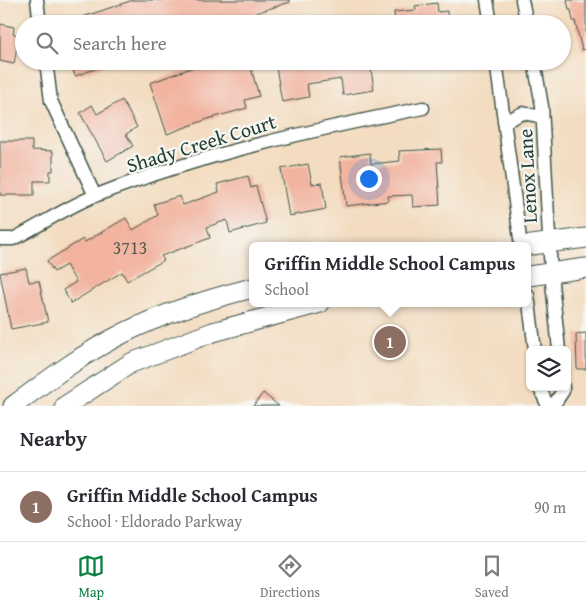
<!DOCTYPE html>
<html lang="en">
<head>
<meta charset="utf-8">
<style>
  body { margin:0; font-family:"Gentium Book Plus",serif; background:#f2f2f3; color:#2b2b33 }
  .controls { position:absolute; right:15px; bottom:15px; display:grid; overflow:hidden; border-radius:8px; box-shadow:0 1px 4px #0004 }
  .controls button { width:45px; height:45px; display:grid; place-items:center; padding:0; border:0; border-bottom:1px solid #e1e1e2; background:#fff; color:#2b2b33; font:25px sans-serif }
  .you { position:absolute; left:368px; top:178px; width:18px; height:18px; margin:-12px; border:4px solid #fff; border-radius:50%; background:#1a73e8; box-shadow:0 0 0 8px #1a73e833 }
  .badge { display:grid; place-items:center; width:32px; height:32px; border-radius:50%; background:#0b8043; color:#fff; font-size:16px; font-weight:700 }
  .pin { position:absolute; translate:-50% -50%; border:2px solid #fff; box-shadow:0 1px 5px #0006 }
  .popup { position:absolute; left:249px; top:242px; width:282px; height:65px; box-sizing:border-box; display:grid; place-content:center; border-radius:8px; background:#fff; filter:drop-shadow(0 1px 4px #0005); font-size:16px; white-space:nowrap; color:#7c7c81 }
  .popup b { font-size:19px; color:#2b2b33 }
  .popup::after { content:''; position:absolute; left:50%; top:100%; margin-left:-10px; border:10px solid transparent; border-top-color:#fff }
  .list { margin:0; padding:0; list-style:none }
  h2 { display:flex; justify-content:space-between; align-items:center; height:65px; margin:0; padding:0 20px; font-size:21px }
  h2 small { font-size:16px; font-weight:400; color:#7c7c81 }
  .list li { display:grid; grid-template-columns:32px 1fr auto; gap:15px; align-items:center; box-sizing:border-box; height:70px; padding:0 20px; border-top:1px solid #e1e1e2 }
  .list b { display:block; font-size:19px; white-space:nowrap }
  .list p { margin:0; font-size:16px; white-space:nowrap; color:#7c7c81 }
  .list em { font-size:16px; font-style:normal; color:#7c7c81 }
  .icon { flex:none; width:28px; height:28px; fill:none; stroke:currentColor; stroke-width:2; stroke-linecap:round; stroke-linejoin:round }
  .map { position:relative; flex:none; width:586px; height:406px; overflow:hidden }
  .search { position:absolute; background:#fff; box-shadow:0 1px 4px #0004; left:15px; right:15px; top:15px; height:55px; display:flex; align-items:center; gap:12px; box-sizing:border-box; padding:0 18px; border-radius:28px; color:#7c7c81; font-size:19px }
  .sheet { height:135px; background:#fff }
  nav { display:flex; justify-content:space-around; align-items:center; box-sizing:border-box; height:70px; border-top:1px solid #e1e1e2; background:#fff; font-size:14px; color:#7c7c81 }
  nav a { display:grid; justify-items:center; gap:2px }
  nav .on { color:#0b8043 }
  .map>svg:first-child { display:block }
  .building { fill:#f2b39f }
  .lines { fill:none; stroke-linecap:round; stroke-linejoin:round }
  .minor-casing { stroke:#3f5549; stroke-width:15 }
  .primary-casing { stroke:#3f5549; stroke-width:21 }
  .minor { stroke:#fff; stroke-width:12 }
  .primary { stroke:#fff; stroke-width:19 }
  .labels { text-anchor:middle; dominant-baseline:central; stroke-width:4.5; stroke-linejoin:round; paint-order:stroke }
  .number-label { font-size:18px; fill:#545a4f }
  .street-label { font-size:20px; fill:#1f3d34; stroke:#f6f6f2 }
</style>
</head>
<body>
<div class="map">
<svg width="586" height="406" viewBox="0 0 586 406">
  <rect width="100%" height="100%" fill="#f6f6f2"/>
  <filter id="ink" filterUnits="userSpaceOnUse"><feTurbulence type="fractalNoise" baseFrequency=".02" numOctaves="2"/><feDisplacementMap in="SourceGraphic" scale="10" xChannelSelector="R" yChannelSelector="G"/><feConvolveMatrix kernelMatrix="1 2 1 2 8 2 1 2 1" color-interpolation-filters="sRGB"/></filter>
  <filter id="wash" filterUnits="userSpaceOnUse"><feTurbulence type="fractalNoise" baseFrequency=".0096" numOctaves="4" result="noise"/><feDisplacementMap in="SourceGraphic" scale="20" xChannelSelector="R" yChannelSelector="G"/><feGaussianBlur stdDeviation="1.12" result="paint"/><feColorMatrix in="noise" values="0 0 0 0 0 0 0 0 0 0 0 0 0 0 0 0 0 1.4 0 .05"/><feComposite in="paint" operator="in"/></filter>
  <g filter="url(#wash)">
    <rect width="100%" height="100%" fill="#f3dcbf"/>
    <g id="blocks">
      <path class="building" d="M133,0H290V2L256,13L259,20L247,24H234L231,15L203,24H69L68,22Z
        M567,0H586V49L582,50L575,21H573L571,10H569Z
        M437,3L438,12L447,11L448,24H395L394,12L416,10L415,6Z
        M0,24L14,27L13,34L19,35L14,64L0,61Z
        M70,61H112V63L75,76Z
        M204,61H223L224,65L249,61L259,96L245,100L247,108L208,119L167,134L150,83L205,63Z
        M275,61H370L374,90L343,95L341,79L307,84L309,97L282,102Z
        M122,100L137,127L126,134L133,146L107,161L80,113L92,105L97,114Z
        M0,141H32V150L53,151V171H50V181H34V195H0Z
        M441,149L442,162H437L440,205L413,207L412,195L388,196L389,201L346,206L340,157L370,153L371,164L400,161L399,151Z
        M308,164L312,184L322,183L326,209L289,216L281,169Z
        M248,176L251,188L256,186L266,223L230,233L227,220L207,227L210,238L161,256L164,260L127,281L122,272L71,303L63,290L76,282L66,265L54,272L47,261L83,239L85,242L126,218L133,230L158,215L154,204L180,196L183,205L219,192L217,184Z
        M26,268L29,282L39,281L48,322L11,329L0,273Z
        M586,333V369H577L576,334Z
        M263,393L279,406H253Z"/>
    </g>
  </g>
  <g filter="url(#ink)">
    <use href="#blocks" fill-opacity="0" stroke="#3f5549" stroke-width="1"/>
    <g class="lines">
      <defs>
        <path id="minor" d="M37,0L40,24
          M487,0L491,24
          M522,0L527,24
          M46,61L51,101L95,196
          M496,61L521,246
          M534,61L542,106L551,273L559,350
          M504,122L523,113L542,117
          M0,239H13C41,225 68,206 97,195C202,154 313,130 423,108
          M528,295L535,350
          M539,387L548,406
          M553,406L563,391V387"/>
        <path id="primary" d="M524,246L586,238
          M528,276L586,268
          M13,406C49,379 85,352 126,332C162,314 213,298 252,288
          M65,406L131,363L213,332L320,303"/>
      </defs>
      <use href="#minor" class="minor-casing"/>
      <use href="#primary" class="primary-casing"/>
      <use href="#minor" class="minor"/>
      <use href="#primary" class="primary"/>
    </g>
  </g>
  <g class="labels">
    <g class="number-label">
      <text x="130" y="247">3713</text>
    </g>
    <g class="street-label">
      <text transform="translate(201 143) rotate(-17)">Shady Creek Court</text>
      <text transform="translate(527 176) rotate(-93)">Lenox Lane</text>
    </g>
  </g>
</svg>
<div class="controls">
<button><svg class="icon" aria-label="layers" viewBox="0 0 24 24"><path d="M12 4l9 5-9 5-9-5zM3 14l9 5 9-5"/></svg></button>
</div>
<div class="you"></div>
<div class="pin badge" style="left:390px;top:342px;background:#8d6e63">1</div>
<div class="popup"><b>Griffin Middle School Campus</b>School</div>
<div class="search"><svg class="icon" aria-label="search" viewBox="0 0 24 24"><circle cx="10" cy="10" r="6"/><path d="M15 15l6 6"/></svg>Search here</div>
</div>
<section class="sheet">
<h2>Nearby<small></small></h2>
<ul class="list">
<li><span class="badge" style="background:#8d6e63">1</span><div><b>Griffin Middle School Campus</b><p>School · Eldorado Parkway</p></div><em>90 m</em></li>
</ul>
</section>
<nav>
<a class="on"><svg class="icon" aria-label="map" viewBox="0 0 24 24"><path d="M3 6l6-2 6 2 6-2v14l-6 2-6-2-6 2zM9 4v14M15 6v14"/></svg>Map</a>
<a><svg class="icon" aria-label="directions" viewBox="0 0 24 24"><path d="M12 3l9 9-9 9-9-9zM9 14v-3h6M13 9l2 2-2 2"/></svg>Directions</a>
<a><svg class="icon" aria-label="saved" viewBox="0 0 24 24"><path d="M7 4h10v16l-5-4-5 4z"/></svg>Saved</a>
</nav>
</body>
</html>
